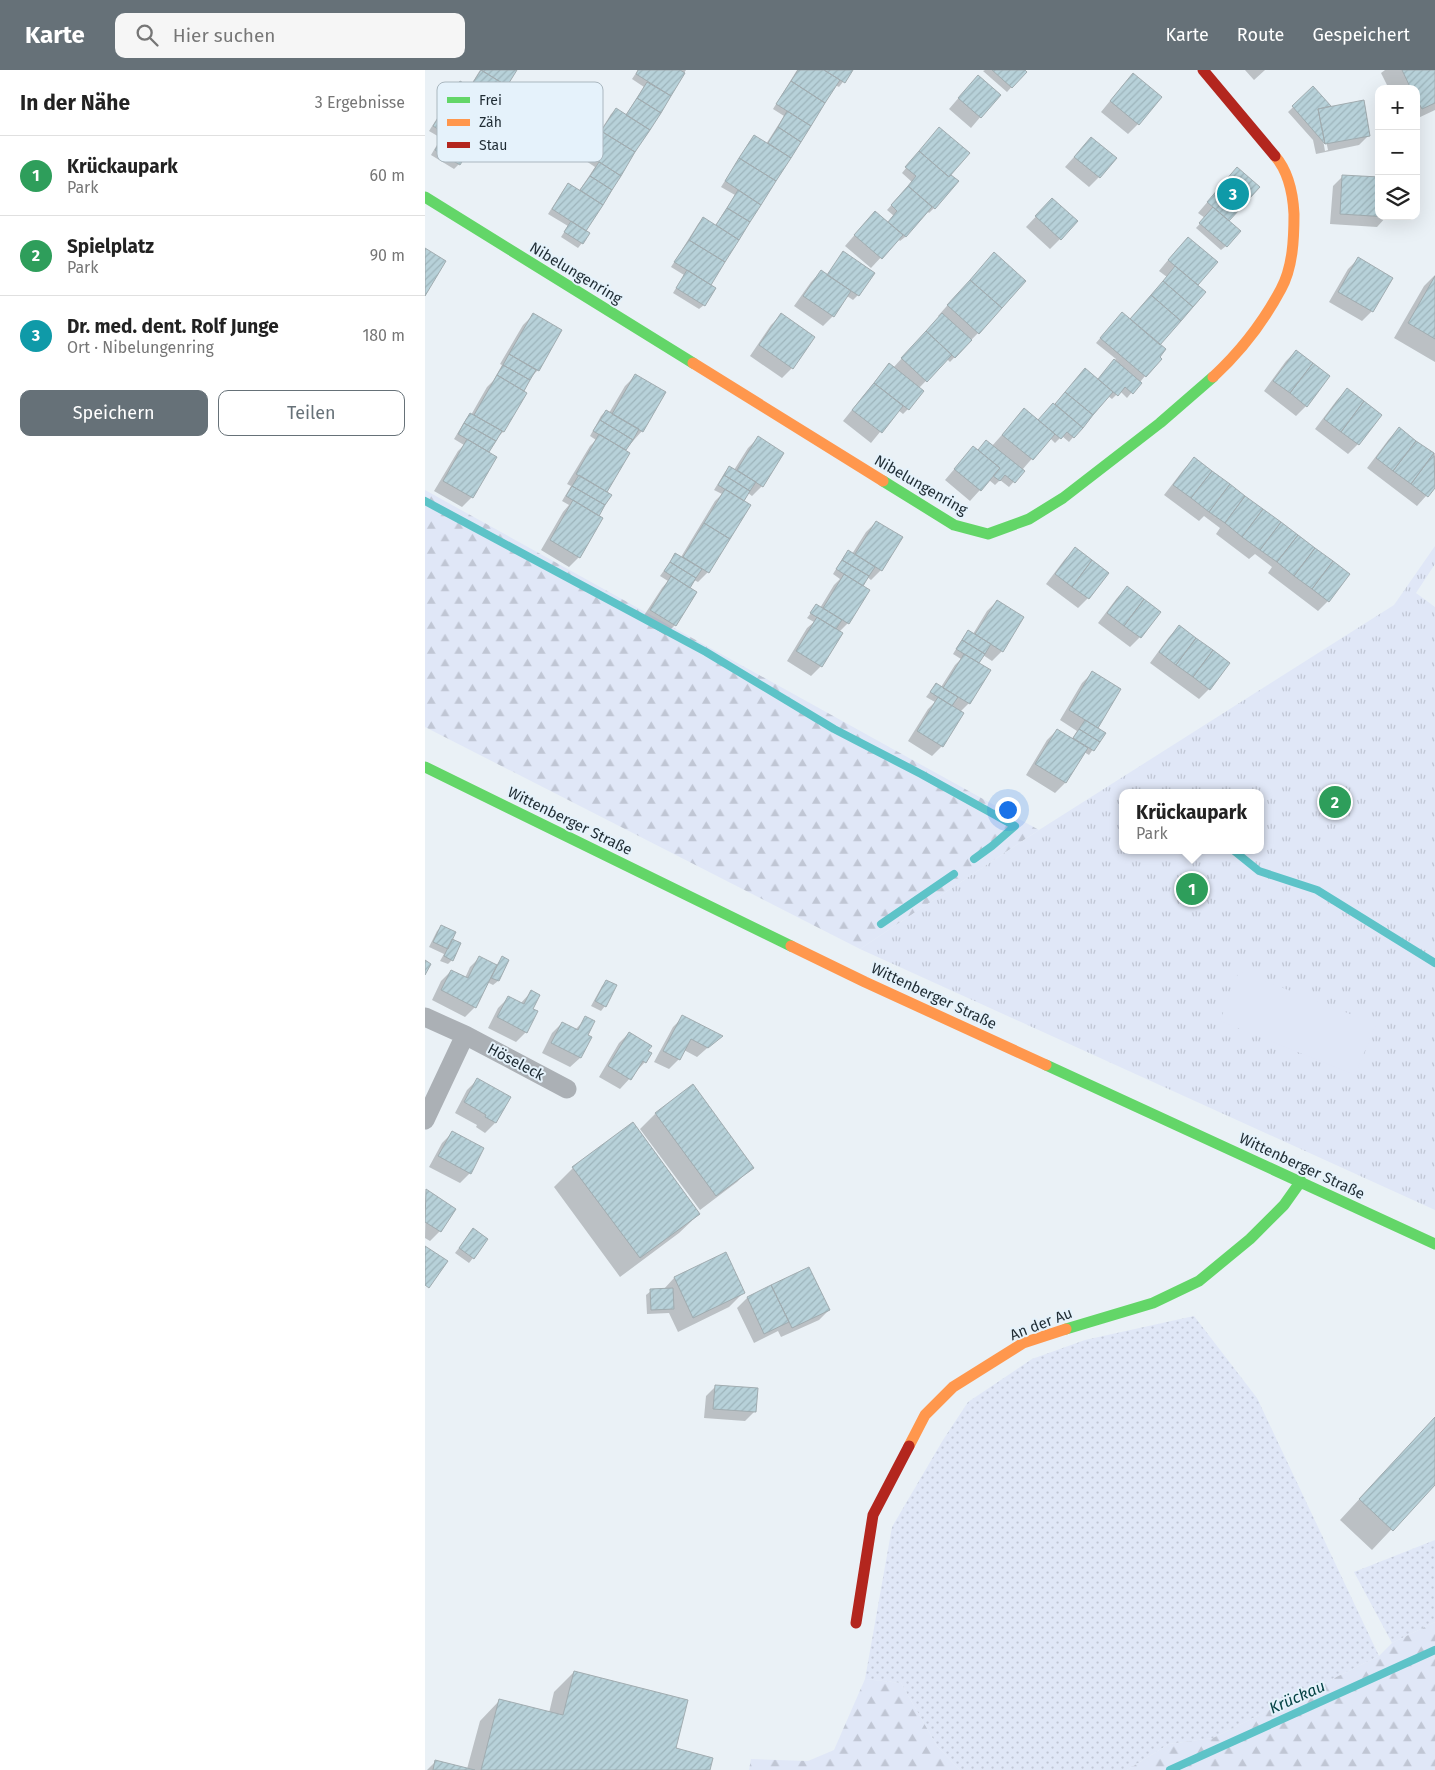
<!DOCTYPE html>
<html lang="de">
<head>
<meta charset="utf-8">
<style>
  body { margin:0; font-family:"Fira Sans",sans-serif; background:#f6f6f6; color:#222 }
  .controls { position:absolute; right:15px; top:15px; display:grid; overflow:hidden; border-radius:10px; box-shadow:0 5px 20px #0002 }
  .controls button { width:45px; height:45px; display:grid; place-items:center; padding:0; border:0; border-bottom:1px solid #e0e0e0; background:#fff; color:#222; font:25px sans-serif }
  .you { position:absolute; left:582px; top:739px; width:18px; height:18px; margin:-12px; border:4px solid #fff; border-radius:50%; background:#1a73e8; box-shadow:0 0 0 8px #1a73e833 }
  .badge { display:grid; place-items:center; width:32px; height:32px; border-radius:50%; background:#667178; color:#fff; font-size:16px; font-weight:700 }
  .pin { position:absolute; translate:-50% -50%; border:2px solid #fff; box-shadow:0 1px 5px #0006 }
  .popup { position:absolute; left:694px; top:719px; width:145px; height:65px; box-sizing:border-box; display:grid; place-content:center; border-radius:10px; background:#fff; filter:drop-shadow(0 1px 4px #0005); font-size:16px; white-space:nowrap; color:#767676 }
  .popup b { font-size:19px; color:#222 }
  .popup::after { content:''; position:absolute; left:50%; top:100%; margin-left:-10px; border:10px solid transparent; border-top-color:#fff }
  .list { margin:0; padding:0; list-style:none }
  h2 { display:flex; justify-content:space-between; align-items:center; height:65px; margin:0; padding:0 20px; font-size:21px }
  h2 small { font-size:16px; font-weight:400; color:#767676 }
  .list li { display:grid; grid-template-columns:32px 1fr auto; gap:15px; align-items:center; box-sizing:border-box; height:80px; padding:0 20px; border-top:1px solid #e0e0e0 }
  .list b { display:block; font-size:19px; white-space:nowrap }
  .list p { margin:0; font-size:16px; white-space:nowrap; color:#767676 }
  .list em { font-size:16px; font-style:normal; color:#767676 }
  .actions { display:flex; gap:10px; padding:15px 20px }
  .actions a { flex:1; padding:11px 0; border:1px solid #667178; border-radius:10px; text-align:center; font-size:18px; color:#667178 }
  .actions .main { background:#667178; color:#fff }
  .icon { flex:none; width:28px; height:28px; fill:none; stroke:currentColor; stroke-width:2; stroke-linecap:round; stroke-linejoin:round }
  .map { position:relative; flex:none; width:1010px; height:1700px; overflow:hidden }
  header { display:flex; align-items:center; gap:30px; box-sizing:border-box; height:70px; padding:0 25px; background:#667178; color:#fff }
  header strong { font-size:24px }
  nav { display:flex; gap:28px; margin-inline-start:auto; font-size:18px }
  .search { width:350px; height:45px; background:#f6f6f6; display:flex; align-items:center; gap:12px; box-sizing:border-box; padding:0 18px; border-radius:10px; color:#767676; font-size:19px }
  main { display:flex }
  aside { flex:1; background:#fff }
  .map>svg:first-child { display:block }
  .grass { fill:url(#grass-dots) }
  .forest { fill:url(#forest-firs) }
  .park { fill:url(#park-tufts); fill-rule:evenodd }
  .pitch { fill:#e0e7f7 }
  .shadow { fill:#0003; fill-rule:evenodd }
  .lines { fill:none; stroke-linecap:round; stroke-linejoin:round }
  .stream { stroke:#5dc3c8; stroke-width:8 }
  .building { fill:url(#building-hatch); stroke:#a1acb0 }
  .street { stroke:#abb0b5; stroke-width:19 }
  .fast { stroke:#63d668; stroke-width:11 }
  .slow { stroke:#ff974d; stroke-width:11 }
  .jam { stroke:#b3261e; stroke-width:11 }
  .labels { text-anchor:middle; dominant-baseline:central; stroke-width:4; stroke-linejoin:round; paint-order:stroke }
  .street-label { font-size:15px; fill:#1f2c34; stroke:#e5f2fb }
  .water-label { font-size:16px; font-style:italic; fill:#064345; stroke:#e5f2fb }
  .key { fill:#e5f2fb; stroke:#aab7bf; stroke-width:1 }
  .key-label { font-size:14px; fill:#1f2c34 }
</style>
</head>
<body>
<header>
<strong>Karte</strong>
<div class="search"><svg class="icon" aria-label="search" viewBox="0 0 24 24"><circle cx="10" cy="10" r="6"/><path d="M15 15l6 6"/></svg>Hier suchen</div>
<nav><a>Karte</a><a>Route</a><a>Gespeichert</a></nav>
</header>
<main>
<aside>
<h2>In der Nähe<small>3 Ergebnisse</small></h2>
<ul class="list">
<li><span class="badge" style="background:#2e9e5b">1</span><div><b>Krückaupark</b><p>Park</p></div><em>60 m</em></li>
<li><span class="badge" style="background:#2e9e5b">2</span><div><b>Spielplatz</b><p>Park</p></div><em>90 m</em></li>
<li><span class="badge" style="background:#0f9aa8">3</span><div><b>Dr. med. dent. Rolf Junge</b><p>Ort · Nibelungenring</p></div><em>180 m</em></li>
</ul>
<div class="actions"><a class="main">Speichern</a><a>Teilen</a></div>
</aside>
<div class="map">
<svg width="1010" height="1700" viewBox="0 0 1010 1700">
  <defs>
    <pattern id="grass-dots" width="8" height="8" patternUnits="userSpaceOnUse" patternTransform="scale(1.25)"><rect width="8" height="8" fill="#e0e7f7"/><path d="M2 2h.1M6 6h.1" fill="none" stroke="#c0c6d4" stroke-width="1.8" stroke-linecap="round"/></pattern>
    <pattern id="forest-firs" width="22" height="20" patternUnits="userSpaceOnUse" patternTransform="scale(1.25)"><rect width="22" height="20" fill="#e0e7f7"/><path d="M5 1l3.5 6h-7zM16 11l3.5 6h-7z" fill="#c0c6d4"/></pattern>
    <pattern id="park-tufts" width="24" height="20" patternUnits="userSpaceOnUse" patternTransform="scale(1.25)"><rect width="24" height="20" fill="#e0e7f7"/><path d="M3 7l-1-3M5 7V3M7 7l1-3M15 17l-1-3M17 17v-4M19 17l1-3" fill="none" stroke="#c0c6d4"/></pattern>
    <pattern id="building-hatch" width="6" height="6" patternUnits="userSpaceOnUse" patternTransform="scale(1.25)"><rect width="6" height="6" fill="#b7d1d9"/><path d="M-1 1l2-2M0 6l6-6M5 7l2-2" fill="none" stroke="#9db4bb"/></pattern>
  </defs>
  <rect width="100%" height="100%" fill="#eaf1f6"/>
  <path class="grass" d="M769,1246L832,1328L954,1586L788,1668L744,1674L702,1700H535L512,1676L476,1613L440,1609L467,1457L518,1370L543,1332L607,1289L660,1270Z
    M1010,1470V1552L967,1573L929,1502Z"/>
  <path class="forest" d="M0,420L614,760L435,879L0,657Z
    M1010,1552V1700H702L744,1674L788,1668L954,1586L967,1573Z
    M440,1609L476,1613L512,1676L535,1700H324L326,1689L383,1691L409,1680Z"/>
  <path class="park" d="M1010,476V494L991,523L1010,537V1140L435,879L614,760L969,535ZM698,723H836V780H698Z"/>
  <path class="pitch" d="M814,901L951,954L930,1005L795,951Z"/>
  <path class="shadow" d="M55,0H91L34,94L29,99L6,85L16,68L4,61L31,18L35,13L44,18Z
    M213,0H261L160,161L157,173L153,178L136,167L143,156L123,144L139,119L144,114L154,121L170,97L158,89L186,44L191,40L200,46L219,17L207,9Z
    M372,0H427L414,17L410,15L284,215L279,235L274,239L248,223L259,205L246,197L273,154L278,149L290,156L310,125L296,117L325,71L329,67L341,74L359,46L348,39Z
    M560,0H598L600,2L582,22L558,1Z
    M820,0H840L829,10Z
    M960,0H1010V40L991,49V19H964L956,3Z
    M698,15L713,54L703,64L676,42Z
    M543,17L574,25L546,58L524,39Z
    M888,18L906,38L944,65L934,75L891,84L888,70L863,42ZM893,41H895L903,80L900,81Z
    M666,68L674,107L664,117L640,97Z
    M486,92L520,110L532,111L509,138L504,143L502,141L480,167L475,171L473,169L446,198L420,176L440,153L462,154L469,146L462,140L487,112L477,103Z
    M918,106L954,146H962L952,157L905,154L908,116Z
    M802,109L801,176L796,180L771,158L780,148L773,143Z
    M617,140L635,169L625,179L601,157Z
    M753,178L791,192L771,215L733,275L720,306L702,328L695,321L687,329L683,326L644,372L637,366L630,373L625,368L597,400L598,401L584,417L575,410L570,415L564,410L545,431L520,410L548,377L552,381L557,376H567L599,340L613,351L629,335L660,300L672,310L691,289L671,273L692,248L704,250L721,231L742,207L734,201Z
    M418,183L448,203L433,225L428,230L422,226L408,246L398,256L369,236L386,212L396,202L401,206Z
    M933,189L967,208L947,241L937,251L904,232L923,199Z
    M1010,205V292L969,268L999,216Z
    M535,221L553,263L525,292L522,289L494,318L497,321L483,339L478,344L473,340L446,373L418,351L459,300L468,298L514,247L513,246Z
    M108,245L136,260L113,300L106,307L97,321L78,362L70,370L62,382L47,427L37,437L9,421L33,381L39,375L29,369L41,349L46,345L62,317L68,311L77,295L75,294L98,255Z
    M356,245L367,298L357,308L325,286L346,255Z
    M871,281L881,336L871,346L839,321L861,291Z
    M210,306L217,361L199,381L154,487L144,497L116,480L138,442L144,435L137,431L146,416L142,414L165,376L171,370L165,366L176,346L181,341L184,343L200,316Z
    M922,320L955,345L933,374L923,384L890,359L912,330Z
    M974,359L1010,386V416L992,436L942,398L964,369Z
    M333,368L337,416L327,426L323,423L317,431L325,436L283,502L273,512L269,510L264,517L250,555L240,565L216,550L237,518L243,511L235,506L251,484L256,487L290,431L297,424L289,420L300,402L305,397L309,400L323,378Z
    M769,389L903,531L893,541L843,503L847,497L830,484L824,489L791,464L795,458L779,446L774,451L739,425L759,399Z
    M451,452L456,500L446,510L442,507L437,515L423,553L414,562L396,596L386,606L362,591L382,558L389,552L382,548L392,535L395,538L409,515L415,509L408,504L419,486L423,482L427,484L441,462Z
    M650,479L682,503L663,528L653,538L621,514L640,489Z
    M702,518L734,542L715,567L705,577L673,553L692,528Z
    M572,531L577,581L567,591L558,585L553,594L544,633L535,642L517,676L507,686L483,671L503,639L510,632L501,627L511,614L516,617L530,595L536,589L528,584L539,566L543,562L548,564L562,541Z
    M754,557L803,594L784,619L774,629L725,593L744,567Z
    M667,603L671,658L679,663L664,685L659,682L640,713L630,723L601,705L622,670L632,660L647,669L652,661L635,650L657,613Z
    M17,856L26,869L27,890L23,894L15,891L19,884L4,877L12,861Z
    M55,887L71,896L77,888L83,891L73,911L68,915L62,912L50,937L40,947L7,930L16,911L26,901L40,908L45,897Z
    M182,911L180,936L176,941L166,936L177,916Z
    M106,922L107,940L101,962L91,972L63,958L73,938L83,928L95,934Z
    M258,947L296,966L272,987L259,980L254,989L244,999L229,992L248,957Z
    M161,948V965L155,988L145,997L117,983L127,963L137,953L150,960Z
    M204,963L225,984L220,992L195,1019L174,1007L194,973Z
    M52,1010L70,1053L60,1063L51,1057L52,1055L30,1043L42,1020Z
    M230,1044L327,1097L312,1112L275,1140L215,1059Z
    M27,1063L45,1103L35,1113L4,1097L17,1073Z
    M148,1098L274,1144L254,1163L195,1207L129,1117Z
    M1,1121L30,1140L15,1161L5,1171L0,1168Z
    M44,1165L48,1188L44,1193L30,1183Z
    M300,1184L319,1222L304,1237L253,1262L244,1243L222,1244L221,1225L226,1221L238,1220L249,1208Z
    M384,1198L404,1240L394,1250L356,1267L353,1261L329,1273L312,1238L322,1228Z
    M291,1316L330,1341L320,1351L279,1348L281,1326Z
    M1010,1347V1413L947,1480L915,1450Z
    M149,1602L249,1679L284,1700H2L11,1691L42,1699L55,1651L74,1631L124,1643L129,1622Z"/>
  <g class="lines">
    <path class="stream" d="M0,431L281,582L409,659L496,704L590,756L567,776L549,789
      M808,780L834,801L892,820L1010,893
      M456,854L529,804
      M745,1700L1010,1580"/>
  </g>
  <path class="building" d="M56,0H92L82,16Z
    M56,0L82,16L72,33L45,17Z
    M213,0H255L260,3L246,26L211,4Z
    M373,0H399L415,10L400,33L366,11Z
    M399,0H428L420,13Z
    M567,0H600L602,2L587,18Z
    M977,0H1010V33L997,39L991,28V19H986Z
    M708,3L737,27L714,55L685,31Z
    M553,5L576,25L556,48L533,28Z
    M35,11L72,33L58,56L22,34Z
    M366,11L400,33L386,56L351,34Z
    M222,12L246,26L236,43L212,28Z
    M888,16L906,36L893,39L900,74L867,36Z
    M212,28L236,43L225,60L201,45Z
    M939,30L945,66L900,74L893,39Z
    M22,34L58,56L45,79L8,56Z
    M191,38L225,60L210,82L176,61Z
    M362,41L386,56L376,72L353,57Z
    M353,57L376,72L366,88L343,73Z
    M514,57L545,83L524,107L494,81Z
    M176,61L210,82L196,106L162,84Z
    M20,63L45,79L35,95L10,80Z
    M329,65L366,88L351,111L314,88Z
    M666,67L692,88L675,108L649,87Z
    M494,81L524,107L526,105L534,111L510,139L483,116L491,106L480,97Z
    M314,88L351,111L336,135L300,111Z
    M174,92L196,106L187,120L165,106Z
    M812,97L835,117L804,151L782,132Z
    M917,105L954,107V146L963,147L915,144Z
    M165,106L187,120L178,135L155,120Z
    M143,113L178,135L161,161L127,139Z
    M483,116L507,137L481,167L463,152L472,141L466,135Z
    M313,120L336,135L325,152L302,138Z
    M627,128L653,151L636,170L610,146Z
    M788,137L816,161L802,177L774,153Z
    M302,138L325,152L314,170L291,155Z
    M450,141L478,165L457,189L429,165Z
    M278,147L314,170L300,192L264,170Z
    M146,151L165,163L158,174L139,162Z
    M763,167L793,192L773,215L743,190Z
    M264,170L300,192L286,215L249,192Z
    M0,178L21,191L0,226Z
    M418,181L450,203L434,226L402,205Z
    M569,182L601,211L577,238L545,210Z
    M933,187L968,208L948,242L913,222Z
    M750,196L781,222L768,237L738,211Z
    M262,200L291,218L280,236L251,218Z
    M396,200L426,221L409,247L378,226Z
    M1010,206V269L983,253Z
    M545,210L577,238L554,264L522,235Z
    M738,211L768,237L756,251L726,225Z
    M726,225L756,251L735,275L705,249Z
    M697,242L741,279L735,287L737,289L721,307L675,268Z
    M108,243L137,260L114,301L84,284Z
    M356,243L390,267L368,299L334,275Z
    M517,243L547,270L530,288L501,261Z
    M501,261L527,285L502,312L476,288Z
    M871,280L888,293L865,323L848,311Z
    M84,284L111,300L105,310L78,295Z
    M689,289L717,313L708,324L700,317L693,326L673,309Z
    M464,293L499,321L484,340L449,313Z
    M888,293L905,306L882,337L865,323Z
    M78,295L105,310L99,321L72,305Z
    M660,298L688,322L668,345L640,322Z
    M210,304L241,322L218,362L187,344Z
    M72,305L102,323L79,362L49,345Z
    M449,313L478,336L457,363L427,340Z
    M922,318L939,331L916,362L899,349Z
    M640,322L668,345L658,358L630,334Z
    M939,331L957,345L934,375L916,362Z
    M628,333L658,358L649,368L642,362L636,369L613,350Z
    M599,338L630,364L608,390L577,365Z
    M181,340L214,359L208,370L175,350Z
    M45,343L77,361L71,371L39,353Z
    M175,350L208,370L201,380L168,361Z
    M39,353L71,371L64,382L33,364Z
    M974,357L991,371L968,401L951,388Z
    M174,364L205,383L182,422L151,404Z
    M333,366L359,383L338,417L312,400Z
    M42,369L72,387L48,428L18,411Z
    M561,370L600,401L590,413L580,405L575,411L568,406L575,398L553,380Z
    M991,371L1009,383L986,414L968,401Z
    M548,376L575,398L556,421L529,399Z
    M1009,383L1010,418L1003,427L986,414Z
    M769,387L787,401L766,428L748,415Z
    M304,396L331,412L325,421L299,405Z
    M787,401L805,414L784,442L766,428Z
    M154,405L187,425L180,435L147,416Z
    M299,405L325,421L319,431L293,415Z
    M805,414L820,426L800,453L784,442Z
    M147,416L180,435L174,446L141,426Z
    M300,419L326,435L305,469L279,453Z
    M820,426L838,439L817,467L800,453Z
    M148,430L178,448L155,488L125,470Z
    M838,439L856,452L835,480L817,467Z
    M451,451L478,467L457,501L430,484Z
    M856,452L873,465L852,492L835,480Z
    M279,453L305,469L284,503L258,487Z
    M873,465L890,478L869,506L852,492Z
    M650,477L667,490L647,517L630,504Z
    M890,478L908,491L887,519L869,506Z
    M423,480L450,497L444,506L417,490Z
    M250,483L277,499L271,508L245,492Z
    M417,490L444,506L438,516L411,499Z
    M667,490L684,503L664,529L647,517Z
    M908,491L925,504L904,532L887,519Z
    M245,492L271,508L265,518L239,501Z
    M419,504L445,520L424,554L398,538Z
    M246,506L272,522L251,556L225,540Z
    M702,516L719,529L699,556L682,543Z
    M719,529L736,542L716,568L699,556Z
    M572,530L599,547L578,582L550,564Z
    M391,534L417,550L411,559L385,543Z
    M392,547L418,563L397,597L371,581Z
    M754,555L771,568L751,595L734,582Z
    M543,560L566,574L560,584L537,570Z
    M771,568L788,580L768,607L751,595Z
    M537,570L560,584L554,593L531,579Z
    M788,580L805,593L785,620L768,607Z
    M539,584L566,600L545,634L518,618Z
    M667,601L696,619L673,658L644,640Z
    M511,613L533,627L527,636L505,622Z
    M513,627L539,643L518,677L492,661Z
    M660,650L681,663L675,672L654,659Z
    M632,659L663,678L641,713L610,694Z
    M654,659L675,672L669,681L648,668Z
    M16,855L31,862L23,879L8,872Z
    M27,869L36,873L28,891L19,886Z
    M54,886L72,895L51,938L16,920L26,900L43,908Z
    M77,886L84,890L74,911L66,908Z
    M0,890L6,894L0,905Z
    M181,910L192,915L181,937L170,931Z
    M106,920L115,925L108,939L113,941L102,963L72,947L83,926L99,934Z
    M257,945L298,966L283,978L266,969L255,990L238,981Z
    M160,946L170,951L163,965L167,967L156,988L126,973L137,952L153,960Z
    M204,962L227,976L223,981L227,983L221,993L218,991L206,1010L183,996Z
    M52,1008L86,1027L71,1053L60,1047L61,1045L39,1032Z
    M268,1014L329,1098L291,1126L230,1043Z
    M208,1052L275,1144L215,1188L147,1097Z
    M27,1061L59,1078L46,1104L13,1086Z
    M1,1119L31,1139L16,1162L0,1152Z
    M48,1158L63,1169L49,1189L34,1178Z
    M0,1176L23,1191L4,1218L0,1215Z
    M301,1182L320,1223L268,1248L249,1207Z
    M384,1197L405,1240L367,1258L346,1215Z
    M346,1215L364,1252L339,1264L322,1227Z
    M248,1218L249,1239L226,1240L225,1219Z
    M290,1315L333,1318L331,1342L288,1339Z
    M1010,1347V1415L968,1461L934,1429Z
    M149,1601L263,1630L251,1678L288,1688L285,1700H56L74,1629L138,1645Z
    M10,1690L50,1700H8Z"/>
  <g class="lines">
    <path class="street" d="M0,947L40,965L142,1019
      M0,1050L40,965"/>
    <path class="fast" d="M0,127L268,293
      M458,411L529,455L563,464L604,449L638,428L735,353L788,307
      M0,697L366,876
      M621,995L1010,1174
      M641,1259L728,1233L774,1211L825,1169L859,1135L876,1111"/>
    <path class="slow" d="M268,293L458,411
      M788,307C815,282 839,251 856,219C868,197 869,168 869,144C868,124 863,101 850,86
      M366,876L440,912L621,995
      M484,1376L500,1345L528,1317L598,1273L641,1259"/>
    <path class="jam" d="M778,0L850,86
      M431,1553L448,1445L484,1376"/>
  </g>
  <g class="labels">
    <g class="street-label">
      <text transform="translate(151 203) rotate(31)">Nibelungenring</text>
      <text transform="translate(496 415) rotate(30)">Nibelungenring</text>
      <text transform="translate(145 751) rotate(26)">Wittenberger Straße</text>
      <text transform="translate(509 926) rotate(25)">Wittenberger Straße</text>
      <text transform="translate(91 992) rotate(28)">Höseleck</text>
      <text transform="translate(877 1096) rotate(25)">Wittenberger Straße</text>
      <text transform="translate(616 1254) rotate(-21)">An der Au</text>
    </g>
    <g class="water-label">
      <text transform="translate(872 1627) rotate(-24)">Krückau</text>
    </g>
  </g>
  <rect x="12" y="12" width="166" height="80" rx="8" class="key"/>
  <rect x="22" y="27" width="23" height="6" fill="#63d668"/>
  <rect x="22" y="49" width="23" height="7" fill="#ff974d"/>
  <rect x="22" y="72" width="23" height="6" fill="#b3261e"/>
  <g class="key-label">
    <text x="54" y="35">Frei</text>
    <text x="54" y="57">Zäh</text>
    <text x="54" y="80">Stau</text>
  </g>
</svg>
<div class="controls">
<button>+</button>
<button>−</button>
<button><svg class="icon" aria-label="layers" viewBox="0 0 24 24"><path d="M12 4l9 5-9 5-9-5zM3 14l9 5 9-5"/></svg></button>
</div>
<div class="you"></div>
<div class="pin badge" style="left:767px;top:819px;background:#2e9e5b">1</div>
<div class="popup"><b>Krückaupark</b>Park</div>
<div class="pin badge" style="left:910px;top:732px;background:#2e9e5b">2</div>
<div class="pin badge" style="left:808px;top:124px;background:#0f9aa8">3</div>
</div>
</main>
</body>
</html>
